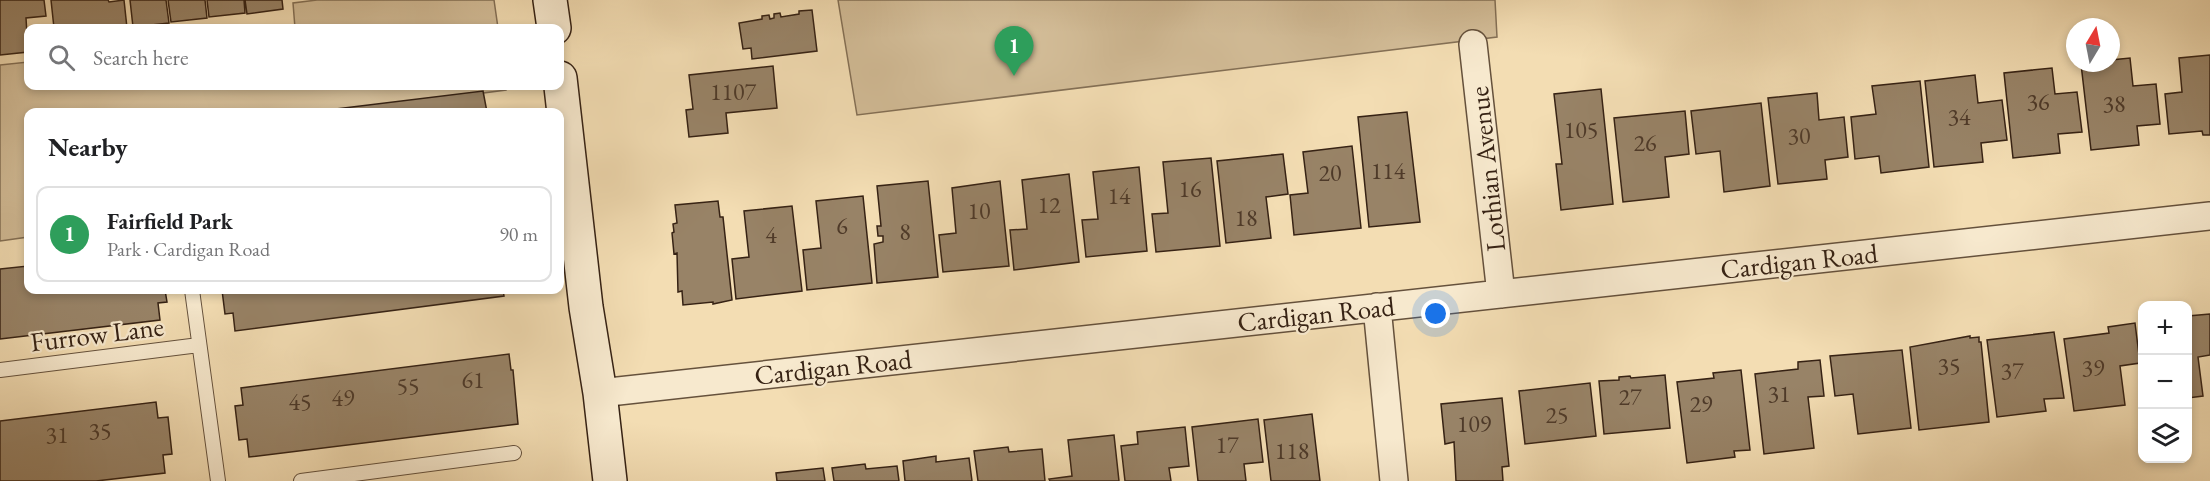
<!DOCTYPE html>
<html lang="en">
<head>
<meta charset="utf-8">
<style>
  body { margin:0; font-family:"EB Garamond",serif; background:#f6f6f6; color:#202124 }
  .controls { position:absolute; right:18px; bottom:18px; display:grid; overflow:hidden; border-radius:12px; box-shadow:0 3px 9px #0003 }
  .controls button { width:54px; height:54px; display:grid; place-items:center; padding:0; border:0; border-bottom:2px solid #e0e0e0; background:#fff; color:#202124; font:30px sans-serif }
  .compass { position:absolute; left:2066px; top:18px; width:54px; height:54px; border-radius:50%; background:#fff; box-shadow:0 3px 9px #0003; rotate:10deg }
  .you { position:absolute; left:1436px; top:314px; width:21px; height:21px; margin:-15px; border:4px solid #fff; border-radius:50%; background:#1a73e8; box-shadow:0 0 0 9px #1a73e833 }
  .badge { display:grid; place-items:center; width:39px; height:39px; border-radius:50%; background:#0f766e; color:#fff; font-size:20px; font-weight:700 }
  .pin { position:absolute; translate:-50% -50px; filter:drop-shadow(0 2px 3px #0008) }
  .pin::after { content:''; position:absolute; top:32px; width:21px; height:18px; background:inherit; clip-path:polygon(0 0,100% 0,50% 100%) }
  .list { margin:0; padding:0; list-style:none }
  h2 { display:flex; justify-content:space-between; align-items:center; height:78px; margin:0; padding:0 24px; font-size:26px }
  h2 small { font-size:20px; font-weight:400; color:#757577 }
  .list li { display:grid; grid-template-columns:39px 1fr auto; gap:18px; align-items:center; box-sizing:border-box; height:96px; margin:0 12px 12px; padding:0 12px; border:2px solid #e0e0e0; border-radius:12px }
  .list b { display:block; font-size:22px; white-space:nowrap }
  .list p { margin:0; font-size:20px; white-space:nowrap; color:#757577 }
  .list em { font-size:20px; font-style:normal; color:#757577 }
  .icon { flex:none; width:33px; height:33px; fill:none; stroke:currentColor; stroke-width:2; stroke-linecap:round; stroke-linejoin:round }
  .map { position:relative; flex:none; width:2210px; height:481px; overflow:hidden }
  .search { position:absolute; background:#fff; box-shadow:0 3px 9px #0003; left:24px; top:24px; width:540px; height:66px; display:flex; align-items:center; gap:15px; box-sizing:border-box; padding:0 21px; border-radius:12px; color:#757577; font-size:22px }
  .panel { position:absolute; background:#fff; box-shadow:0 3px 9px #0003; left:24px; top:108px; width:540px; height:186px; border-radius:12px }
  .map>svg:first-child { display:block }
  .green { fill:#d3bd98; stroke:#847056; stroke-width:1.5 }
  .building { fill:#988367; stroke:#362214; stroke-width:1.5 }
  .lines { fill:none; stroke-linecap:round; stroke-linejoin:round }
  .lane-casing { stroke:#65513c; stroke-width:16 }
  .street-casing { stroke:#65513c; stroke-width:30 }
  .secondary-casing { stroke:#362214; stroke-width:36 }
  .lane { stroke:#f7e9ce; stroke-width:14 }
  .street { stroke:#f7e9ce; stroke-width:27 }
  .secondary { stroke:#f7e9ce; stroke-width:33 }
  .labels { text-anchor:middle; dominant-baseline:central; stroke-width:4.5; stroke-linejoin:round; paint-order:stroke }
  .number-label { font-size:24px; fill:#4e3a29 }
  .street-label { font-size:27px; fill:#362214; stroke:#f7e9ce }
</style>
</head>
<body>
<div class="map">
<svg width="2210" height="481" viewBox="0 0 2210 481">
  <rect width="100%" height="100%" fill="#f3ddb3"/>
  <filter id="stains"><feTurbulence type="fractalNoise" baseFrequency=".00333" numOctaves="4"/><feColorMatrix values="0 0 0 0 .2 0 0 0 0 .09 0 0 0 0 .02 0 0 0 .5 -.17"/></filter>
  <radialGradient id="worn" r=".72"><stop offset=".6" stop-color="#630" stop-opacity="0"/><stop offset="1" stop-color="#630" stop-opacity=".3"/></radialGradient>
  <path class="green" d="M317,0H494L498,28H295L293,3Z
    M838,0H1495L1497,37L857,115Z
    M28,62V86H506V90L337,112H28V237L0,241V65Z"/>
  <path class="building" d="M0,0H44L46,16L26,18L28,52L0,55Z
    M51,0H108L109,2L124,0L127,28H54Z
    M130,0H166L169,23L133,27Z
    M168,0H205L207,18L171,22Z
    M207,0H244L245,13L209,17Z
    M245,0H282L283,9L247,14Z
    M812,10L817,51L752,59L751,48L743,49L739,23L762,19V16L769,15L770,19L774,18V14L780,13L781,17L799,14V11Z
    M2210,55V135H2203L2202,131L2169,134L2165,94L2182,92L2179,58Z
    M2130,58L2133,86L2156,84L2160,124L2137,126L2139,145L2091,150L2081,64L2111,63V60Z
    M773,66L777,108L726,113L728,133L689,137L686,110L693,109L689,75Z
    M2052,68L2055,94L2077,92L2082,132L2058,134L2060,153L2013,158L2004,73Z
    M1975,75L1978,103L2002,100L2007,140L1981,143L1983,162L1934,167L1925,81Z
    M1920,81L1929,167L1881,173L1879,156L1855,159L1851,117L1876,114L1872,86Z
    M1601,89L1613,204L1561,210L1556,164H1562L1554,94Z
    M483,91L487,112H311Z
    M1817,93L1819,120L1844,117L1848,157L1825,160L1827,179L1778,184L1768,98Z
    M1761,103L1770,186L1724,192L1720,151L1696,154L1691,111Z
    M1685,111L1689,154L1665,157L1669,197L1623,202L1614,118Z
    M1407,112L1420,222L1369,227L1358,117Z
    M1352,146L1361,228L1294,235L1290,195L1308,193L1303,152Z
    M1283,154L1288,194L1266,197L1271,238L1226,243L1217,161Z
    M1211,158L1220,246L1156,252L1152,214L1168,213L1163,162Z
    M1139,167L1147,251L1086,257L1082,220L1098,219L1093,172Z
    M1069,174L1079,262L1014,270L1010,230L1027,229L1022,180Z
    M928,181L938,277L877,283L874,244L883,242V236H878L877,226H881L877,186Z
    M1000,181L1009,266L943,272L939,235L956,233L952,188Z
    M863,196L872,283L807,290L803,250L821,248L816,201Z
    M718,201L720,217H723L732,300L713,304V302L683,305L682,291L678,292L677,253L674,254L672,233L674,232L673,224L677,223L675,205Z
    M792,206L802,291L736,299L732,259L749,257L744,211Z
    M28,266V290H165L167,302L158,303L160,320L0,339V269Z
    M222,290H503L504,296L235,331L233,313L225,314Z
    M2210,314V355L2198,357L2203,396L2188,398V316Z
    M2135,323L2140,363L2120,366L2125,405L2074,411L2064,339L2109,333L2108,327Z
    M2054,332L2064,398L2044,399L2046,411L1997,417L1987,340Z
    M1970,336V338L1979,337V342H1981L1989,422L1919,430L1910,347Z
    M1902,350L1911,428L1858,434L1853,394L1835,396L1830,356Z
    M509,354L511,370H513L518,424L249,457L247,439L239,440L235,406L243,405L241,388Z
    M1820,360L1824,396L1808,397L1814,448L1764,454L1755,374L1798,369V362Z
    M1741,370L1750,450L1734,451L1735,457L1687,463L1677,382L1714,378L1713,373Z
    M1665,375L1670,428L1604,434L1599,381L1619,380V377L1630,376L1631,378Z
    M1590,383L1596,436L1525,444L1519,391Z
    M1502,398L1509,466L1502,467L1503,481H1456L1454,442L1445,444L1441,404Z
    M156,402L158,418L168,417L172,454L163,455L165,473L96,481H0V421Z
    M1312,414L1320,481H1271L1264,420Z
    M1258,419L1263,462L1244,464L1246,481H1198L1192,427Z
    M1185,427L1189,466L1169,468L1171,481H1125L1121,446L1138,444L1137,432Z
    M1114,435L1119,481H1050L1049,479L1072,476L1068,440Z
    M1008,447L1009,452L1042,449L1045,481H978L974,451Z
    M936,456V462L969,458L972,481H905L903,461Z
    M865,464L866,469L897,466L899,481H834L832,468Z
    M823,468L825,481H777L776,473Z"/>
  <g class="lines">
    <defs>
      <path id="lane" d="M192,290L218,481
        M0,370L199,345
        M301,481L514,453"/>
      <path id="street" d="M1473,44L1501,294
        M1377,307L1394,481
        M600,393L2210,216"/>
      <path id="secondary" d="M550,0L554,28
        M560,78L586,307L600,393L610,481"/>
    </defs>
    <use href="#lane" class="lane-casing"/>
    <use href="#street" class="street-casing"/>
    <use href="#secondary" class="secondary-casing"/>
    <use href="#lane" class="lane"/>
    <use href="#street" class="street"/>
    <use href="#secondary" class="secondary"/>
  </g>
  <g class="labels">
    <g class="number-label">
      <text x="733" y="91">1107</text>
      <text x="2038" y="101">36</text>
      <text x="2114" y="103">38</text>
      <text x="1959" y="116">34</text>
      <text x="1581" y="129">105</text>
      <text x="1799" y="135">30</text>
      <text x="1645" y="142">26</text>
      <text x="1388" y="170">114</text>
      <text x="1330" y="172">20</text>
      <text x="1190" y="188">16</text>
      <text x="1119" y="195">14</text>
      <text x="1049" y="204">12</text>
      <text x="979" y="210">10</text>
      <text x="1246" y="217">18</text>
      <text x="842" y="225">6</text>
      <text x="905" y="231">8</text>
      <text x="771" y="234">4</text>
      <text x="1949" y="365">35</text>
      <text x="2093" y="367">39</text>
      <text x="2012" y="370">37</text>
      <text x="473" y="379">61</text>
      <text x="408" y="385">55</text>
      <text x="1779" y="393">31</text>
      <text x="1630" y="396">27</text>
      <text x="343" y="397">49</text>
      <text x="300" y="401">45</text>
      <text x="1701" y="403">29</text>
      <text x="1557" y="414">25</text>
      <text x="1474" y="423">109</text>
      <text x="100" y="430">35</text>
      <text x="57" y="434">31</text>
      <text x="1227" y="444">17</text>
      <text x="1292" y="450">118</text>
    </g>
    <g class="street-label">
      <text transform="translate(1487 169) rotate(-96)">Lothian Avenue</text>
      <text transform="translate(1799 261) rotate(-6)">Cardigan Road</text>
      <text transform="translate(1316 314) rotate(-6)">Cardigan Road</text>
      <text transform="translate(97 334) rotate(-7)">Furrow Lane</text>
      <text transform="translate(833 367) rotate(-6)">Cardigan Road</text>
    </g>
  </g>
  <rect width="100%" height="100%" filter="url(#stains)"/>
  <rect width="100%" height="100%" fill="url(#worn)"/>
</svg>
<div class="controls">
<button>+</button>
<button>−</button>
<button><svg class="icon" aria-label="layers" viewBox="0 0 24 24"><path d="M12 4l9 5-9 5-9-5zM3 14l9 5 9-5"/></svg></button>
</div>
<svg class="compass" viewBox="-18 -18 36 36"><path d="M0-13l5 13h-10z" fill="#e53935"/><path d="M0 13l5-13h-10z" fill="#757577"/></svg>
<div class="you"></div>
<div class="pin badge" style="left:1014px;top:76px;background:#2e9e5b">1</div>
<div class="search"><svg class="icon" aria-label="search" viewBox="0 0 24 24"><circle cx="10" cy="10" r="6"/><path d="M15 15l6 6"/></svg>Search here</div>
<section class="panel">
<h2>Nearby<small></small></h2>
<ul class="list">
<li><span class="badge" style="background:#2e9e5b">1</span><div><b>Fairfield Park</b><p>Park · Cardigan Road</p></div><em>90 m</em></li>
</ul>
</section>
</div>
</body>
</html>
